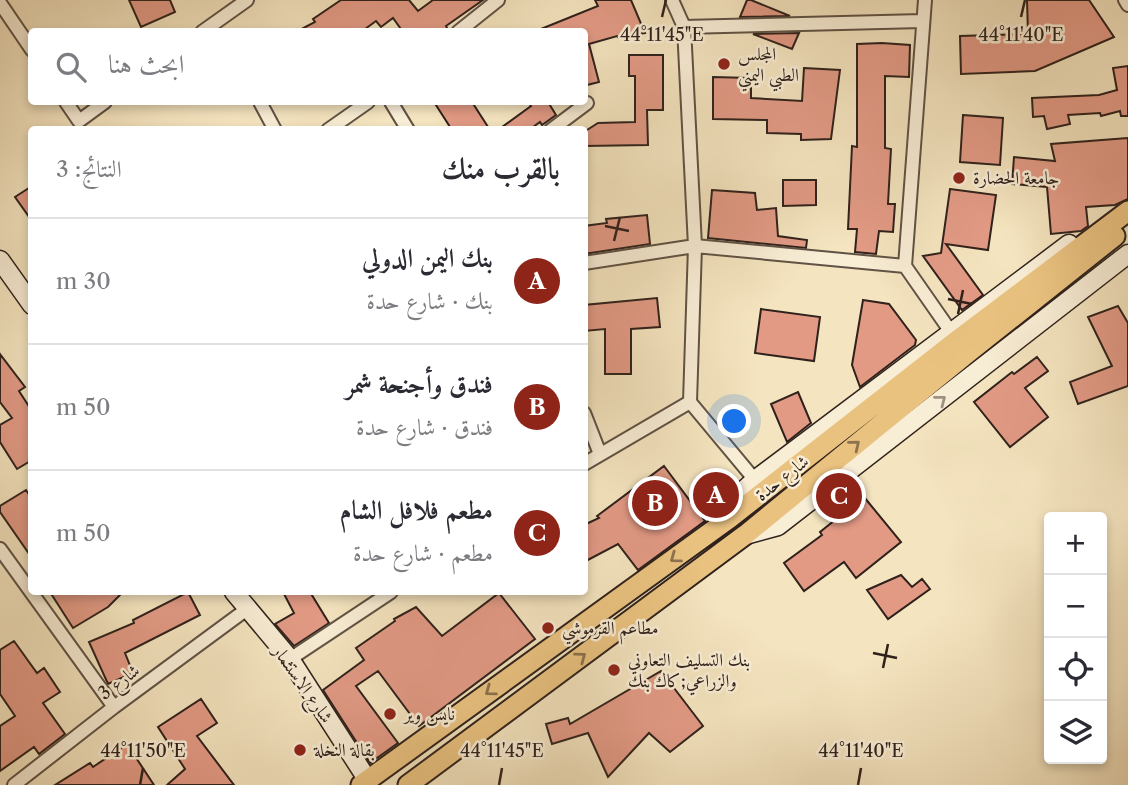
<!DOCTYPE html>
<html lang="ar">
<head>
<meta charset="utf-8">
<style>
  body { margin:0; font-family:"Libre Caslon Text",Amiri,serif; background:#f2f2f3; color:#2b2b33; direction:rtl }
  .controls { position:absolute; right:21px; bottom:21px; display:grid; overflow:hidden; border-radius:7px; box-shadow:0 4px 10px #0003 }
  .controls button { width:63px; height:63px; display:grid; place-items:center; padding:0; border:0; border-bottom:2px solid #e1e1e2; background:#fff; color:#2b2b33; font:35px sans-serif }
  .you { position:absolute; left:735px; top:422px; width:24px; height:24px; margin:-18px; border:5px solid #fff; border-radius:50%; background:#1a73e8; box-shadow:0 0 0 10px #1a73e833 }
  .badge { display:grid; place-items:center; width:46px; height:46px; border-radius:50%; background:#8f2418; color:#fff; font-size:23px; font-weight:700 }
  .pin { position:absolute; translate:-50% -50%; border:4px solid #fff; box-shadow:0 2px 7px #0006 }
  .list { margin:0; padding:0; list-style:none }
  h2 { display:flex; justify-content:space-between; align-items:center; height:91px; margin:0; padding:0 28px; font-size:30px }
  h2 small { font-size:23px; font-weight:400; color:#7c7c81 }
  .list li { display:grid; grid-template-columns:46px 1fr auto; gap:21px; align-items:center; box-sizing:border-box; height:126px; padding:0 28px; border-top:2px solid #e1e1e2 }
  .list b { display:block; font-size:26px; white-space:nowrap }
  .list p { margin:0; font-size:23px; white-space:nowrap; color:#7c7c81 }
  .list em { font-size:23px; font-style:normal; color:#7c7c81 }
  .icon { flex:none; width:38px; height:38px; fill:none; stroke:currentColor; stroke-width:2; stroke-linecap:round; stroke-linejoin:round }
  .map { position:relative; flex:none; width:1128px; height:785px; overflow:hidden; direction:ltr }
  .search { position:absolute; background:#fff; box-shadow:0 4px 10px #0003; left:28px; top:28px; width:560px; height:77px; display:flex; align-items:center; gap:18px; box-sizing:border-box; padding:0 24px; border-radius:7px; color:#7c7c81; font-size:26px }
  .panel { position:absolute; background:#fff; box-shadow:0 4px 10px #0003; left:28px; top:126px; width:560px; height:469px; border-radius:7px; direction:rtl }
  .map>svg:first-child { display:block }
  .building { fill:#e29a85; stroke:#2f211b; stroke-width:2 }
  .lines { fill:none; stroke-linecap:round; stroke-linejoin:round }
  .street-casing { stroke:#605244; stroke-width:16 }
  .secondary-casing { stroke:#2f211b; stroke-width:21 }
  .primary-casing { stroke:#2f211b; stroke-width:23 }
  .street { stroke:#f8edd5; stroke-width:12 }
  .secondary { stroke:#f8edd5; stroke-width:18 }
  .primary { stroke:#eac280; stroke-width:19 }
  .oneway { stroke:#9e9181 }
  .oneway2 { stroke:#8c724e }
  .ticks { fill:none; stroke:#2f211b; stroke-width:2.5 }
  .poi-dot { fill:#8f2418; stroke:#f8edd5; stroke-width:2.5 }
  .labels { text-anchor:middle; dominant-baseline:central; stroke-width:5; stroke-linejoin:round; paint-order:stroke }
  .poi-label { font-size:18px; fill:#2f211b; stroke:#f8edd5; text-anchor:start }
  .street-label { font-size:18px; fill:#2f211b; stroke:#f8edd5 }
  .ticks-label { font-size:18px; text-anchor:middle; fill:#2f211b; stroke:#f8edd5; stroke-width:5; stroke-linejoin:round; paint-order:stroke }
</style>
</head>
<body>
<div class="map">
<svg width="1128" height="785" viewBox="0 0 1128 785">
  <rect width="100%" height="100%" fill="#f4e4bf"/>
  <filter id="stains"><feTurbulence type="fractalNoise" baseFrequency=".00286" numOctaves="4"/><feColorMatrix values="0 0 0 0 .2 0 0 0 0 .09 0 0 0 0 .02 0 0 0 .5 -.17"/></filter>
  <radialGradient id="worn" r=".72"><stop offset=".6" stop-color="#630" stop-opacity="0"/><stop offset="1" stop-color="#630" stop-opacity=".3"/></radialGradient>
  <path class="building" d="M129,0H170L175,12L141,27Z
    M341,0H409L418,11L433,0H483L446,26L449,32H403L393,18L381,27L376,21L361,32H296L315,22L313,19Z
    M595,0H631L645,33L619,38L617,36L589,44L599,82L587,85L584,77V32L536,31L598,6Z
    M747,0H751L790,16L740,17Z
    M1027,0H1089L1114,37L1035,71L961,74L960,36L1028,34Z
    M799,33L792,49L753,34Z
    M882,43L910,45L909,77L885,76V148L891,149L888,204H895L893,232L879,231L876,254L855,252L857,229H848L852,146L857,147V44Z
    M629,55H663V110H647L648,145L584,146V132L598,123L635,122V76H629Z
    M1128,66V116H1121L1120,111L1101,116L1100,113L1068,115L1070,124L1047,129L1044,116L1033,117L1032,98L1099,95L1117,90L1113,68Z
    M804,68L840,70L831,139L801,140V134L767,133V120L713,119V77L751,78V98L802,101Z
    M434,102H472L490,130H452Z
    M528,102H548L556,115L542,125L540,122L529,130H498L531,106Z
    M963,115L1003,118L1000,165L960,162Z
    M1128,138V199L1115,205L1086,207L1088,226L1081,231L1051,234L1047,187L1012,184L1014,157L1055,161L1051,144Z
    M783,180H816V205L783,206Z
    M32,186V221L15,197Z
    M950,189L996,195L988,250L946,244L983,295L962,310L923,256L941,253Z
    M712,190L755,193L757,210L776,208L778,236L807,240L806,248L708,238Z
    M647,215L650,244L584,254V226L607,223L606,219Z
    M657,298L660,327L631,329V374H605V329L584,331V305Z
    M863,300L889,304L916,340L915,345L860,387L852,365Z
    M1118,306L1128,323V386L1078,404L1070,382L1112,366L1088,317Z
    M761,309L820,317L814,361L755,353Z
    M0,354L25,387L19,391L32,411V460L17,469L0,442V425L12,418L0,402Z
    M1037,357L1048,371L1025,388L1048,417L1010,447L974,402L1012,372L1014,374Z
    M798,392L811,423L787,442L771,404Z
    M664,466L705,521L638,570L618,544L584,562V525L599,518L597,516Z
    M26,490L32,499V558L0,512V506Z
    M864,497L901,542L856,578L844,562L804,591L784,563L822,535L820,532Z
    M901,575L912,587L922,579L930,589L888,619L867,590Z
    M50,592H123L108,607L73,628Z
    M188,592L200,615L125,653L133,673L108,684L89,642L134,623L133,620Z
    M283,592H310L329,623L294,646L275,624L294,613Z
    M499,593L535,639L419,726L378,671L356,686L398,743L370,763L323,690L364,660L356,648L395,621L394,619L416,607L442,636Z
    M14,641L37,673L44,668L60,692L43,703L65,734L39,754L34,747L0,771V726L15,716L0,694V650Z
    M661,671L703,726L670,752L649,733L608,777L588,733L552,744L546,724L568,718L570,724Z
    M201,699L217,723L197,736L234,785H167L185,769L158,727Z
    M127,744L154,785H55L90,763L93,767Z"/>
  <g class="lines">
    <defs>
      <path id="street" d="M672,0L684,27L695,246L690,402L755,480
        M925,0L905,266L951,332
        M1125,0L1128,5
        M0,3L32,50
        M684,27L922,21
        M202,32L247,0
        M458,32L498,0
        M66,102L79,121L105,102
        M260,102L275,130
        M391,102L408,130
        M328,130L368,102
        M551,130L587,103
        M584,263L695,246L905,266
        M584,413L600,454
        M584,464L690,402
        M0,549L114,707
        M290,659L391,592
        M14,785L114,707L247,609"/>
      <path id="secondary" d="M0,260L32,305
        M730,518L731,502L755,480L1069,244
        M745,535L778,526L1128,254
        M234,592L290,659L367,779"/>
      <path id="primary" d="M361,785L730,518L956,341L1128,211
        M408,785L745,535L968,353L1115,236"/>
    </defs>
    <use href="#street" class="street-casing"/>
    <use href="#secondary" class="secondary-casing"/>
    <use href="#primary" class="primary-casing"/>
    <use href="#street" class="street"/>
    <use href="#secondary" class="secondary"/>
    <use href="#primary" class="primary"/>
  </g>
  <defs><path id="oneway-chevron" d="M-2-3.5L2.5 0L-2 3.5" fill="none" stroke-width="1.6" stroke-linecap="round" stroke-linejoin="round" transform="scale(1.75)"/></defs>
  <use class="oneway" href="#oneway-chevron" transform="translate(941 400) rotate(-38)"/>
  <g class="oneway2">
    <use href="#oneway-chevron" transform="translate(855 445) rotate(-39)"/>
    <use href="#oneway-chevron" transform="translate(675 558) rotate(144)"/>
    <use href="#oneway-chevron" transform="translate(581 657) rotate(-37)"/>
    <use href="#oneway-chevron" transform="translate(490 691) rotate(144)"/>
  </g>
  <path class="ticks" d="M662,17L666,0M1021,17L1025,0M605,226L629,231M614,241L620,217M948,299L972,304M958,314L963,290M873,653L897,658M883,668L888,644M140,785L143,768M499,785L502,768M858,785L861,768"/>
  <g class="poi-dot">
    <circle cx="724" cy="64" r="7"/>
    <circle cx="959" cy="178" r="7"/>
    <circle cx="548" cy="628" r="7"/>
    <circle cx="614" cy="670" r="7"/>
    <circle cx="390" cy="714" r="7"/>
    <circle cx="300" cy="750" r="7"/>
  </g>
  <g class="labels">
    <g class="poi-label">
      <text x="738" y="54">المجلس<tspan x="738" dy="21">الطبي اليمني</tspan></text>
      <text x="973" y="178">جامعة الحضارة</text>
      <text x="562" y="628">مطاعم القرموشي</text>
      <text x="628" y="660">بنك التسليف التعاوني<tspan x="628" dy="21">والزراعي;كاك بنك</tspan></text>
      <text x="404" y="714">نايس وير</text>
      <text x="314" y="750">بقالة النخلة</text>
    </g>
    <g class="street-label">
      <text transform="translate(782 478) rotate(-38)">شارع حدة</text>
      <text transform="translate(119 682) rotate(-37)">شارع 3</text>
      <text transform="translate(303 684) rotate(55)">شارع الاستثمار</text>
    </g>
  </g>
  <g class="ticks-label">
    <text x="662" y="41">44°11'45"E</text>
    <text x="1021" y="41">44°11'40"E</text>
    <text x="143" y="757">44°11'50"E</text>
    <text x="502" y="757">44°11'45"E</text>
    <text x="861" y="757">44°11'40"E</text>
  </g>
  <rect width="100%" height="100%" filter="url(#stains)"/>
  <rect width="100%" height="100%" fill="url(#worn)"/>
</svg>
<div class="controls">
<button>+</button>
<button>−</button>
<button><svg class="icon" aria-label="locate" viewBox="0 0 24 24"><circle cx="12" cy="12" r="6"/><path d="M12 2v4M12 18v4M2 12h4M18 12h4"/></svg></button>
<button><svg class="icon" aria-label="layers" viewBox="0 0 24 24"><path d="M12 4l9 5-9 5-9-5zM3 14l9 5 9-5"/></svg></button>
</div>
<div class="you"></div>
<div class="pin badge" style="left:716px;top:495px">A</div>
<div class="pin badge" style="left:655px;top:503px">B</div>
<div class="pin badge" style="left:839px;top:496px">C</div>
<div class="search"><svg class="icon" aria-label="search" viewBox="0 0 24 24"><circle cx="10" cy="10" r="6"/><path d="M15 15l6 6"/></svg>ابحث هنا</div>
<section class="panel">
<h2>بالقرب منك<small>النتائج: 3</small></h2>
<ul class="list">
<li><span class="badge">A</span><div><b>بنك اليمن الدولي</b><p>بنك · شارع حدة</p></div><em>30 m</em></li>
<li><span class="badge">B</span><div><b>فندق وأجنحة شمر</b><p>فندق · شارع حدة</p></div><em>50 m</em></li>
<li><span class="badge">C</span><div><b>مطعم فلافل الشام</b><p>مطعم · شارع حدة</p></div><em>50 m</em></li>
</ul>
</section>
</div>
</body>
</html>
